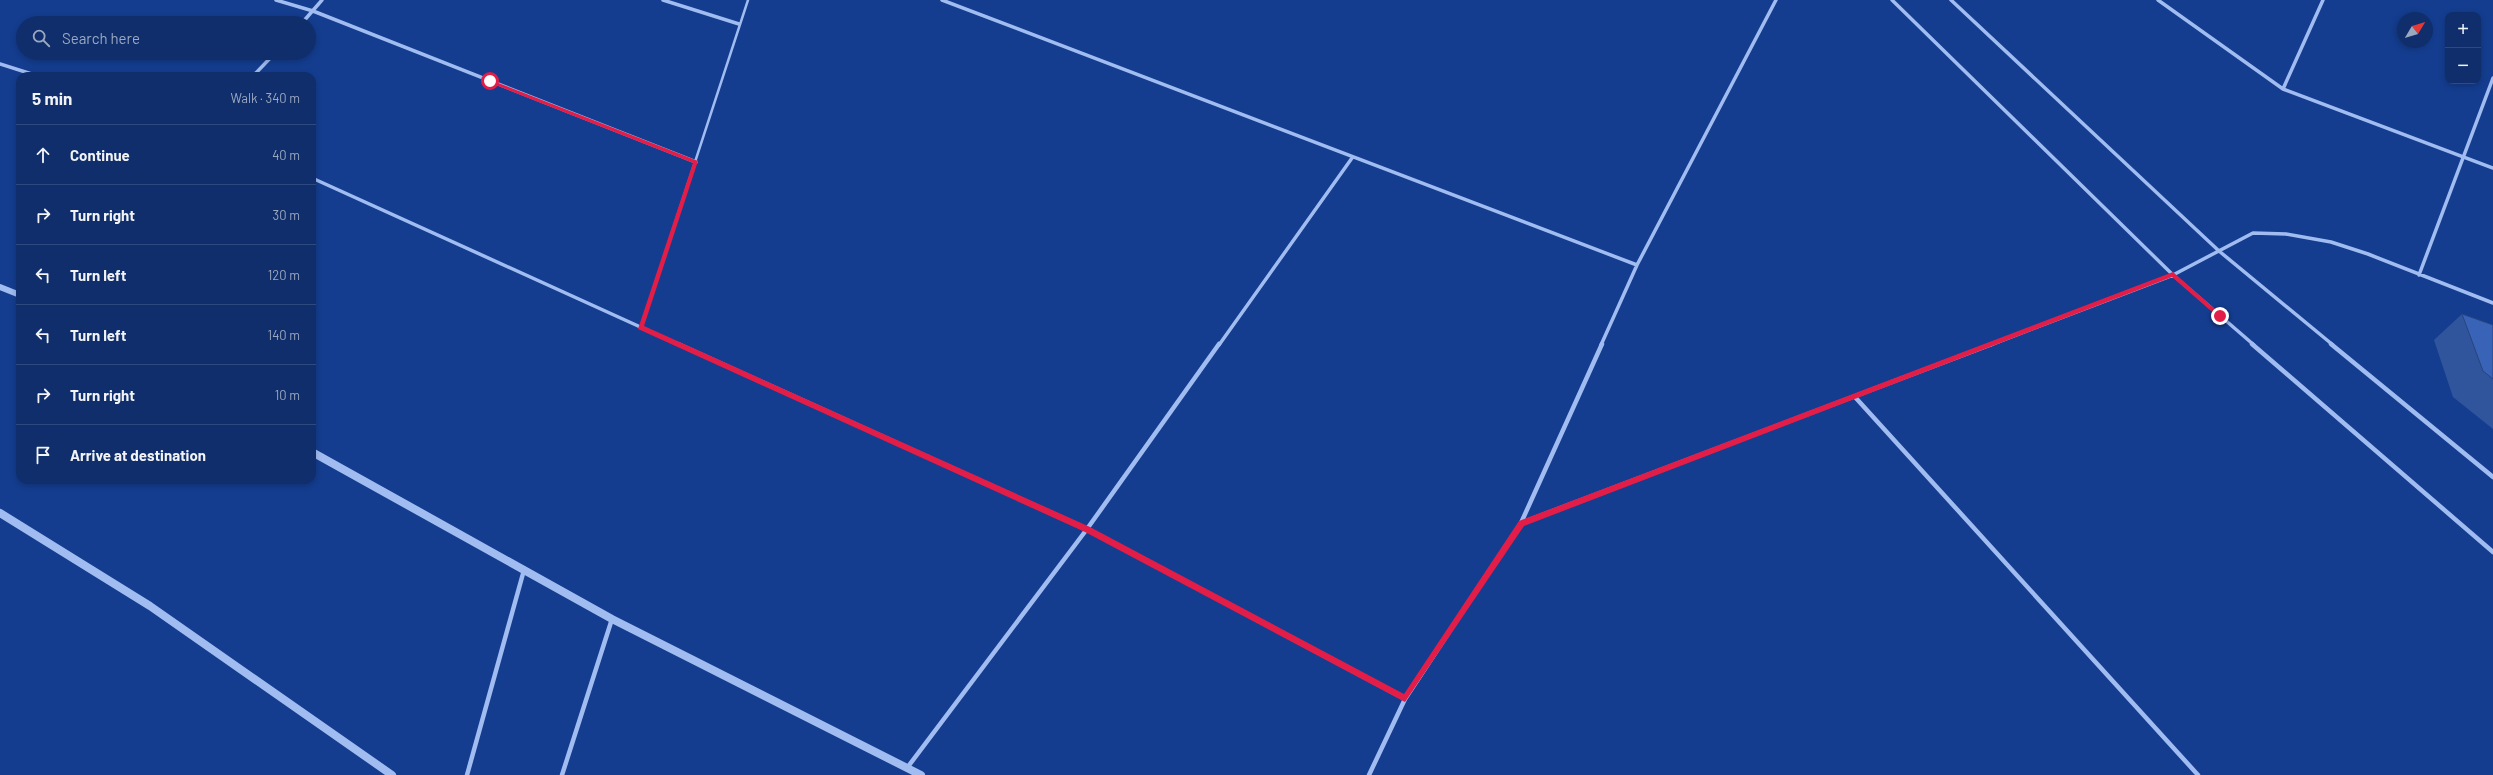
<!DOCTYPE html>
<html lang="en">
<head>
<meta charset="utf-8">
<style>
  body { margin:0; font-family:Barlow,sans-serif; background:#183671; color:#f1f3f6 }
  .controls { position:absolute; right:12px; top:12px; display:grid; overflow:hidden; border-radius:8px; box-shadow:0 2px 6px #0003 }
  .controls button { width:36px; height:36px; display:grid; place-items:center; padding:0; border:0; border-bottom:1px solid #2f4a7e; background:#0f2e6b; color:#f1f3f6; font:20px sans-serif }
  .compass { position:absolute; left:2397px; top:12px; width:36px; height:36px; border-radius:50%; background:#0f2e6b; box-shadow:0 2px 6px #0003; rotate:52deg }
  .stop { position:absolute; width:12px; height:12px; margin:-9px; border:3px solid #e11d48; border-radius:50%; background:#fff }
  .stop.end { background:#e11d48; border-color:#fff; box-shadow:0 1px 4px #0008 }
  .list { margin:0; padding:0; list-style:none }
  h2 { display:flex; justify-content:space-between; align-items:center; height:52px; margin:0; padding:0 16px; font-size:17px }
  h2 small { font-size:13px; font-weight:400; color:#9ba8c1 }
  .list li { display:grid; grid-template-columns:26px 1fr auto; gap:12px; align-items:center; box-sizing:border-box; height:60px; padding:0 16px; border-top:1px solid #2f4a7e }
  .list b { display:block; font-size:15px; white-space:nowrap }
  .list em { font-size:13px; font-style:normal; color:#9ba8c1 }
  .icon { flex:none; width:22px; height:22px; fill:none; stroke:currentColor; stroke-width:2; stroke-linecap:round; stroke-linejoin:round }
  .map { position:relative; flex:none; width:2493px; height:775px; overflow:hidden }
  .search { position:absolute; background:#0f2e6b; box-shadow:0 2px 6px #0003; left:16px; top:16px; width:300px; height:44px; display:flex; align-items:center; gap:10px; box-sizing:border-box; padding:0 14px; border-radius:22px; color:#9ba8c1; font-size:15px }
  .panel { position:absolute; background:#0f2e6b; box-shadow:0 2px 6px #0003; left:16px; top:72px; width:300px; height:412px; border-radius:12px }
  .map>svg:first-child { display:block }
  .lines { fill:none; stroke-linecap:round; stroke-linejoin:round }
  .service { stroke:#a0bcf1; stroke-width:2.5 }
  .minor-far1 { stroke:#a0bcf1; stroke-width:3.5 }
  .minor { stroke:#a0bcf1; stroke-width:4.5 }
  .tertiary-far1 { stroke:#a0bcf1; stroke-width:6 }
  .tertiary { stroke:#a0bcf1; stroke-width:8 }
  .wall { fill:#30559d }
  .building { fill:#3863b6; stroke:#27457f }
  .route { fill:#e11d48 }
</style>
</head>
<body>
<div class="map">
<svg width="2493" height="775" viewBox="0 0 2493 775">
  <rect width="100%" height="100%" fill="#143d8f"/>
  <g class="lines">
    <path class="service" d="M641,327L748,0"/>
    <path class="minor-far1" d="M276,0L313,11L696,162
      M663,0L739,24
      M942,0L1637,265
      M1892,0L2173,275L2254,345
      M1951,0L2219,251L2333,345
      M2158,0L2283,89L2493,168
      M302,23L322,0
      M0,64L38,76
      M253,76L275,53
      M2283,89L2323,0
      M312,178L680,345
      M2419,275L2493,78
      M1219,345L1352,158
      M1601,345L1637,265L1776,0
      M1990,345L2173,275L2253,233L2286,234L2331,242L2368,254L2493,303"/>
    <path class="minor" d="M678,344L1087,529L1405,699
      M2252,344L2493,552
      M2331,344L2493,477
      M1855,397L2198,775
      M1521,523L1992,344
      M907,768L1087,529L1219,344
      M467,775L524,570
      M562,775L612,619
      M1369,775L1405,699L1521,523L1602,344"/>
    <path class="tertiary-far1" d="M0,287L20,295"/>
    <path class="tertiary" d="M312,452L612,619L921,775
      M0,513L150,606L392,775"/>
  </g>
  <path class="wall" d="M2462,314L2493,325V429L2453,397L2434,340Z"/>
  <path class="building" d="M2462,314L2493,325V379L2483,371Z"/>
  <path class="route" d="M488,79L698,161L644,326L1090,527L1404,694L1519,521L2173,272L2223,316L2218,317L2172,277L1524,526L1405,702L1085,532L638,329L693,163L488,82Z"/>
</svg>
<div class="controls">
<button>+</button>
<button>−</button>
</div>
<svg class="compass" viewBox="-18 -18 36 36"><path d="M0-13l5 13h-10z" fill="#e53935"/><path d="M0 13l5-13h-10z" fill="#9ba8c1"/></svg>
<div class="stop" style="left:490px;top:81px"></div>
<div class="stop end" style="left:2220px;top:316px"></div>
<div class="search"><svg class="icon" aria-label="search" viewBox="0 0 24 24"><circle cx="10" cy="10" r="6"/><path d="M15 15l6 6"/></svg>Search here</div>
<section class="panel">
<h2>5 min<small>Walk · 340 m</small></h2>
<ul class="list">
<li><svg class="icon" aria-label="ahead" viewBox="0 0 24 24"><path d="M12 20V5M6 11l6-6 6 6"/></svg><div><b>Continue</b></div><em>40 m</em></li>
<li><svg class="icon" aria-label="right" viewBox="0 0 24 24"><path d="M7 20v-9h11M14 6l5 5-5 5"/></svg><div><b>Turn right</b></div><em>30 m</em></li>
<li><svg class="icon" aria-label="left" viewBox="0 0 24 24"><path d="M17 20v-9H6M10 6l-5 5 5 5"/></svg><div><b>Turn left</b></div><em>120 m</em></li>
<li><svg class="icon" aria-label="left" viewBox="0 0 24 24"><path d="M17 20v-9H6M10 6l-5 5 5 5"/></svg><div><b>Turn left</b></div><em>140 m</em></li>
<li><svg class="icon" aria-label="right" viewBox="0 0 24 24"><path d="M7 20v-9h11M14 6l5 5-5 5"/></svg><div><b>Turn right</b></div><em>10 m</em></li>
<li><svg class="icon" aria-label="arrive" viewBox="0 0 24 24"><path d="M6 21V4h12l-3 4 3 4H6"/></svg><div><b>Arrive at destination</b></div></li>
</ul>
</section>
</div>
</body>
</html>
